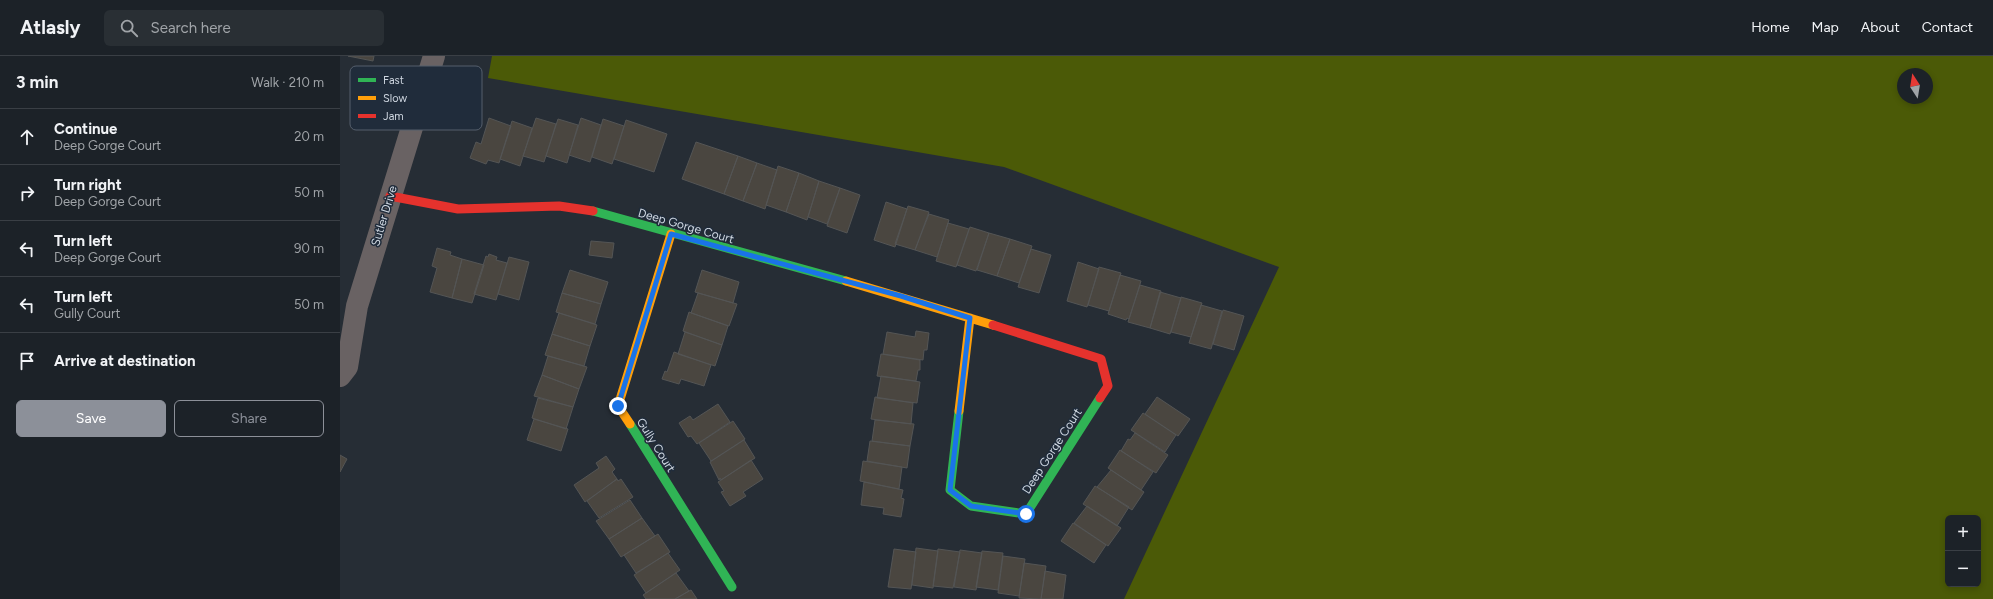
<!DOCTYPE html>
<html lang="en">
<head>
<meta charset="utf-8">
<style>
  body { margin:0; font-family:Figtree,sans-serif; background:#292f34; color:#f1f3f6 }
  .controls { position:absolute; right:12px; bottom:12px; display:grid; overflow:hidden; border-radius:6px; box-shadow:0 2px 6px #0003 }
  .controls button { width:36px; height:36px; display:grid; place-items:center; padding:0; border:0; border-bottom:1px solid #3a3f45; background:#1c2228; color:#f1f3f6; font:20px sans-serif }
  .compass { position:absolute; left:1557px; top:12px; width:36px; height:36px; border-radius:50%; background:#1c2228; box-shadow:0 2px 6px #0003; rotate:348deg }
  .stop { position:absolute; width:12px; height:12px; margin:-9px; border:3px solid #1a73e8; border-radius:50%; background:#fff }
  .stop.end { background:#1a73e8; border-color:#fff; box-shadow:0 1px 4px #0008 }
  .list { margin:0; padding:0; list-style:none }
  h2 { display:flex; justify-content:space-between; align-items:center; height:52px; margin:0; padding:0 16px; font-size:17px }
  h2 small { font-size:13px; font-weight:400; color:#a0a4a8 }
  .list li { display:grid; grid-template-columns:26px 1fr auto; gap:12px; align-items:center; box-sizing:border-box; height:56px; padding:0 16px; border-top:1px solid #3a3f45 }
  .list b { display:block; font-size:15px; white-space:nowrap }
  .list p { margin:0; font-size:13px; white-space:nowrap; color:#a0a4a8 }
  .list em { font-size:13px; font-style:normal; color:#a0a4a8 }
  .actions { display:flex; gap:8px; padding:12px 16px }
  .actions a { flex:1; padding:9px 0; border:1px solid #8c9099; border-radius:6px; text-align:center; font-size:14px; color:#8c9099 }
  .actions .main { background:#8c9099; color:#fff }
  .icon { flex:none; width:22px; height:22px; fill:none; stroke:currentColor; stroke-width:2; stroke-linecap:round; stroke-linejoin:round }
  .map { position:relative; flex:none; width:1653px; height:543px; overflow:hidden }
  header { display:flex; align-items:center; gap:24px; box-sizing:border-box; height:56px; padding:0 20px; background:#1c2228; border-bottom:1px solid #3a3f45 }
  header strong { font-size:19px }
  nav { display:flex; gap:22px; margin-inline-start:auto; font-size:14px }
  .search { width:280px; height:36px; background:#292f34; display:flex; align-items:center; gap:10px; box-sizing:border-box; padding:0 14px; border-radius:6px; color:#a0a4a8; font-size:15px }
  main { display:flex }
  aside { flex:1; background:#1c2228 }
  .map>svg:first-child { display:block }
  .forest { fill:#4b5a07; fill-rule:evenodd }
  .building { fill:#4a4640; stroke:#545555 }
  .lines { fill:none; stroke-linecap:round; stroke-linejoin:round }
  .street { stroke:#696263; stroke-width:22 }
  .fast { stroke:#30b455; stroke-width:9 }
  .slow { stroke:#ff9f0a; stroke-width:9 }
  .jam { stroke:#e5322d; stroke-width:9 }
  .route { stroke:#1a73e8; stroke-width:5 }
  .labels { text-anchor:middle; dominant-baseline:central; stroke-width:3; stroke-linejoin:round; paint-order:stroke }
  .street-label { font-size:12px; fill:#cfd7e1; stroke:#202c3b }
  .key { fill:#202c3b; stroke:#555f6d; stroke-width:1 }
  .key-label { font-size:11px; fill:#cfd7e1 }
</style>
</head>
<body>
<header>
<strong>Atlasly</strong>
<div class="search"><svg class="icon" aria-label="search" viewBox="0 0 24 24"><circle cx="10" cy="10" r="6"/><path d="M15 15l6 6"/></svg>Search here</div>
<nav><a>Home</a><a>Map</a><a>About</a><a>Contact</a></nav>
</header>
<main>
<aside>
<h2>3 min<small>Walk · 210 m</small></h2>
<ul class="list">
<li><svg class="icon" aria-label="ahead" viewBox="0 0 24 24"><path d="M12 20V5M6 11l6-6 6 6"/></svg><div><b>Continue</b><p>Deep Gorge Court</p></div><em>20 m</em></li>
<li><svg class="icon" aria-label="right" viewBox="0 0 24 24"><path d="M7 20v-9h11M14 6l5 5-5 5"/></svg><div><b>Turn right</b><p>Deep Gorge Court</p></div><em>50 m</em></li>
<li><svg class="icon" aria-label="left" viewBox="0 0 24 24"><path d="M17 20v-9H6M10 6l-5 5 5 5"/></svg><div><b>Turn left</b><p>Deep Gorge Court</p></div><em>90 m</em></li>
<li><svg class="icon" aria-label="left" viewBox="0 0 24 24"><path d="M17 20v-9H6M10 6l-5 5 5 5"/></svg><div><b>Turn left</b><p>Gully Court</p></div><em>50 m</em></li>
<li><svg class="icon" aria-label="arrive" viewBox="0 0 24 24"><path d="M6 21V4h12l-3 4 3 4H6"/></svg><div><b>Arrive at destination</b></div></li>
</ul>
<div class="actions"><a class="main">Save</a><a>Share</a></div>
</aside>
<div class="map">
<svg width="1653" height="543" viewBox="0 0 1653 543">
  <rect width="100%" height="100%" fill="#262d35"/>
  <path class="forest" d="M152,0H1653V543H784L939,211L664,111L148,22ZM1563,18H1587V42H1563ZM1608,462H1638V528H1608Z"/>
  <path class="building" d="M8,0H34L33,5Z
    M149,62L171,70L159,107L148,104L146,108L130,102L136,86L141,88Z
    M196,62L216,68L204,106L183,100Z
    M241,62L261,69L250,106L229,99Z
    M218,63L238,69L227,107L206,100Z
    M263,63L284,70L272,108L252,101Z
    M286,64L327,78L314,116L274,103Z
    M172,65L192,72L180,110L160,103Z
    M356,86L398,100L384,138L342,123Z
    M398,100L417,107L403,145L384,138Z
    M417,107L437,114L425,153L403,145Z
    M438,110L459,117L446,156L426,149Z
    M459,117L479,125L467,164L446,156Z
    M479,125L500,132L487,168L468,161Z
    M500,132L520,139L507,177L487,170Z
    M546,146L567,153L555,191L534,184Z
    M568,150L589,156L575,194L555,188Z
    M589,158L609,164L597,201L575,194Z
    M608,167L629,173L616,211L596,205Z
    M630,171L649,177L636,215L617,209Z
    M649,177L670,183L657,220L637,214Z
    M670,183L692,190L679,227L657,220Z
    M251,185L274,187L272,202L249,199Z
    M97,192L111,196L110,199L122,203L112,242L90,236L97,212L92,210Z
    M691,193L711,199L699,237L678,231Z
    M149,198L157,201L156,204L167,207L156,244L134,238L146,200L148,201Z
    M169,201L189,206L179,244L158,238Z
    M122,203L144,209L132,247L112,242Z
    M738,206L759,213L747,251L727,245Z
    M759,211L781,217L769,255L748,249Z
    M230,214L268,226L261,248L222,237Z
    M362,214L399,226L393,247L355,236Z
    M780,219L801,225L789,263L787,262L786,264L768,258Z
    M800,229L821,235L810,272L788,266Z
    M820,236L841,242L830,278L810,272Z
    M222,237L261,248L255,268L216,256Z
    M358,237L397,248L389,270L351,257Z
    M841,241L862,247L851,281L831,276Z
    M861,249L882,255L871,293L849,287Z
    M883,254L904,260L894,294L873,288Z
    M349,256L388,270L382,289L343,275Z
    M219,257L257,269L250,290L212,278Z
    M576,275L589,277L587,294H584L583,304L543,298L547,276L575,281Z
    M345,276L382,289L375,310L338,298Z
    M212,278L250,290L244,310L205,299Z
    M334,296L371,309L364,330L341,323L339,328L322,323L325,315L327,316Z
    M541,298L580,304V314H578L576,325L537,320Z
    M208,300L247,311L239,333L202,319Z
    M202,319L239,333L233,351L194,340Z
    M541,320L580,326L577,347L537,342Z
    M535,341L573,347L571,368L531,363Z
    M817,341L850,363L838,380L805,358Z
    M198,342L233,351L226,373L192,362Z
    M378,348L390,366L357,388L351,380L348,381L339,367L350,360L353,364Z
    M803,357L836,379L825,396L791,374Z
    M194,363L228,373L221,395L187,384Z
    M535,364L574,368L570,390L532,385Z
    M393,365L405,383L371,405L359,387Z
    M795,377L828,399L816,417L781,395L788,383L790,384Z
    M404,384L415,402L381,424L380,422L379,424L370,406Z
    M530,385L570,390L567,412L527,405Z
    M780,394L813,416L801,434L768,412Z
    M0,399L7,403L0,416Z
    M266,400L275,413L272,416L277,423L245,446L234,429L259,412L256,407Z
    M411,404L423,423L403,436L406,440L390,450L381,436L384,435L378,426Z
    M523,405L562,411L559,433L520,425Z
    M771,414L804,436L792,454L757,431Z
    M277,423L278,425L281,423L293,441L259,462L247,445Z
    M524,426L563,434L561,442L564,443L561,461L543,458L544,452L521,449Z
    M755,430L789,451L777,470L743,448Z
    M290,444L302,462L269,483L256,465Z
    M747,450L781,472L768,490L734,467Z
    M302,462L315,480L281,501L269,483Z
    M733,467L766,489L754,507L721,485Z
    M318,478L330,496L296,517L284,499Z
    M576,492L598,495L593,532L572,529Z
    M554,493L576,496L571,533L548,531Z
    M598,493L620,496L613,532L593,530Z
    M620,494L642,497L636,534L614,531Z
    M642,495L663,497L658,534L636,531Z
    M328,497L340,514L306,537L294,519Z
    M663,500L685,503L679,540L658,537Z
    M684,507L706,510L701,543L679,542Z
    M705,515L726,519L723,543H701Z
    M336,517L349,535L335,543H306L303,539Z
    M351,534L357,543H335L349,535Z"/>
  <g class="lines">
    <path class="street" d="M0,320L7,311L17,250L94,0"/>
    <path class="fast" d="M253,155L506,225
      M619,355L610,434L631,450L686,458L760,342
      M290,368L392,531"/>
    <path class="slow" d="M506,225L653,269
      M619,355L630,262
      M290,368L278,350L331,178"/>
    <path class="jam" d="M50,140L118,153L219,150L253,155
      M653,269L761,303L768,330L760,342"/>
  </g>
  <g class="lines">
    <path class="route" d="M278,350L331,178L561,240L630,262L610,434L631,450L686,458"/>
  </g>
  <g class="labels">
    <g class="street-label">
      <text transform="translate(44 160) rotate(-73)">Sutler Drive</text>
      <text transform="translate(346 170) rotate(16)">Deep Gorge Court</text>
      <text transform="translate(316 389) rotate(58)">Gully Court</text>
      <text transform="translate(712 395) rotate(-57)">Deep Gorge Court</text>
    </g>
  </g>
  <rect x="10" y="10" width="132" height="64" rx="6" class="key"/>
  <rect x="18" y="22" width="18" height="4" fill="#30b455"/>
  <rect x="18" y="40" width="18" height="4" fill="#ff9f0a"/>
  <rect x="18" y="58" width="18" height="4" fill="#e5322d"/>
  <g class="key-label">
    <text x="43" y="28">Fast</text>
    <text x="43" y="46">Slow</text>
    <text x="43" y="64">Jam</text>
  </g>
</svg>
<div class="controls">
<button>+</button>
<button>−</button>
</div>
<svg class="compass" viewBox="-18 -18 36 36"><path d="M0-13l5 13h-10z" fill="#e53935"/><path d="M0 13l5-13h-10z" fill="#a0a4a8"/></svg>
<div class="stop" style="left:686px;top:458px"></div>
<div class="stop end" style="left:278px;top:350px"></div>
</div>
</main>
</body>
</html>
